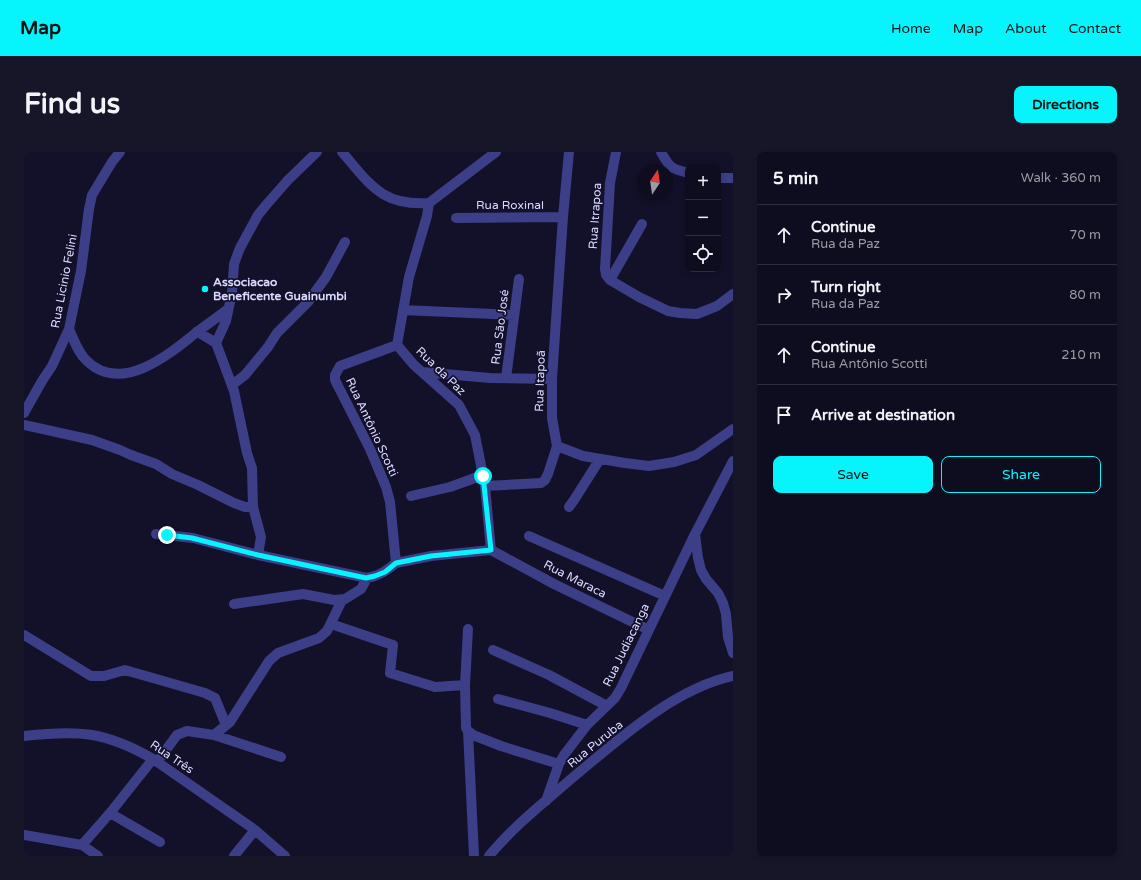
<!DOCTYPE html>
<html lang="en">
<head>
<meta charset="utf-8">
<style>
  body { margin:0; font-family:"Varela Round",sans-serif; background:#171528; color:#f1f3f6 }
  .controls { position:absolute; right:12px; top:12px; display:grid; overflow:hidden; border-radius:8px; box-shadow:0 2px 6px #0003 }
  .controls button { width:36px; height:36px; display:grid; place-items:center; padding:0; border:0; border-bottom:1px solid #2e2c3d; background:#0e0c1f; color:#f1f3f6; font:20px sans-serif }
  .compass { position:absolute; left:613px; top:12px; width:36px; height:36px; border-radius:50%; background:#0e0c1f; box-shadow:0 2px 6px #0003; rotate:13deg }
  .stop { position:absolute; width:12px; height:12px; margin:-9px; border:3px solid #06f5fd; border-radius:50%; background:#fff }
  .stop.end { background:#06f5fd; border-color:#fff; box-shadow:0 1px 4px #0008 }
  .list { margin:0; padding:0; list-style:none }
  h2 { display:flex; justify-content:space-between; align-items:center; height:52px; margin:0; padding:0 16px; font-size:17px }
  h2 small { font-size:13px; font-weight:400; color:#9b9ba4 }
  .list li { display:grid; grid-template-columns:26px 1fr auto; gap:12px; align-items:center; box-sizing:border-box; height:60px; padding:0 16px; border-top:1px solid #2e2c3d }
  .list b { display:block; font-size:15px; white-space:nowrap }
  .list p { margin:0; font-size:13px; white-space:nowrap; color:#9b9ba4 }
  .list em { font-size:13px; font-style:normal; color:#9b9ba4 }
  .actions { display:flex; gap:8px; padding:12px 16px }
  .actions a { flex:1; padding:9px 0; border:1px solid #06f5fd; border-radius:8px; text-align:center; font-size:14px; color:#06f5fd }
  .actions .main { background:#06f5fd; color:#111 }
  .icon { flex:none; width:22px; height:22px; fill:none; stroke:currentColor; stroke-width:2; stroke-linecap:round; stroke-linejoin:round }
  .map { position:relative; flex:none; width:709px; height:704px; overflow:hidden; border-radius:8px }
  header { display:flex; align-items:center; gap:24px; box-sizing:border-box; height:56px; padding:0 20px; background:#06f5fd; color:#111 }
  header strong { font-size:19px }
  nav { display:flex; gap:22px; margin-inline-start:auto; font-size:14px }
  .intro { display:flex; align-items:center; justify-content:space-between; box-sizing:border-box; height:96px; padding:0 24px }
  h1 { margin:0; font-size:28px }
  .button { padding:10px 18px; border-radius:8px; background:#06f5fd; color:#111; font-size:14px; font-weight:700 }
  main { display:flex; gap:24px; padding:0 24px }
  aside { flex:1; background:#0e0c1f; border-radius:8px; box-shadow:0 2px 6px #0003 }
  .map>svg:first-child { display:block }
  .lines { fill:none; stroke-linecap:round; stroke-linejoin:round }
  .minor { stroke:#3c3e87; stroke-width:10 }
  .route { stroke:#06f5fd; stroke-width:5 }
  .poi-dot { fill:#06f5fd; stroke:#131029; stroke-width:1.5 }
  .labels { text-anchor:middle; dominant-baseline:central; stroke-width:3.5; stroke-linejoin:round; paint-order:stroke }
  .street-label { font-size:12px; fill:#dad8ff; stroke:#131029 }
  .poi-label { font-size:12px; font-weight:bold; fill:#dad8ff; stroke:#131029; text-anchor:start }
</style>
</head>
<body>
<header>
<strong>Map</strong>
<nav><a>Home</a><a>Map</a><a>About</a><a>Contact</a></nav>
</header>
<div class="intro"><h1>Find us</h1><a class="button">Directions</a></div>
<main>
<div class="map">
<svg width="709" height="704" viewBox="0 0 709 704">
  <rect width="100%" height="100%" fill="#131029"/>
  <g class="lines">
    <path class="minor" d="M318,0C346,32 357,54 405,51L472,0
      M592,0L586,31L581,117L582,123L586,128L615,145L644,159L656,161L673,162L693,154L709,142
      M637,0C646,16 646,16 664,21
      M694,26H709
      M432,66L539,65
      M586,128L618,72
      M379,158L490,163
      M45,177C50,188 54,201 63,209C98,243 147,201 174,179C184,172 194,165 204,157
      M174,180L192,191
      M373,193L385,125L403,64L405,51
      M398,220L466,226L528,227
      M482,226L495,127
      M208,233L221,223L244,195L253,181L284,150L302,125L321,90
      M0,261L18,229L28,214L45,177L57,119L65,57L68,43L88,10L96,0
      M0,273L68,288L96,298L107,303L132,312L148,322L174,333L210,351L221,355H229L237,385L234,403
      M533,294L559,304L601,311L625,314L650,310L672,303L709,277
      M709,309L671,382L674,406L677,418L682,427L694,441L699,451L702,462L704,485L709,501
      M461,334L517,331L521,328L524,322L533,294L528,266V227L539,65L545,0
      M387,344L426,335L459,323
      M229,355L228,316L223,301L210,239L192,191L202,169L208,141L210,112L216,96L234,63L243,52L264,28L293,0
      M545,355L550,348L576,307
      M132,382L169,386L234,403L343,426C355,424 362,419 372,411L366,350L362,335L346,297L311,228V223L316,214L373,193
      M505,384L641,444
      M467,398L530,432L625,478
      M372,411L407,404L467,398L461,334L451,283L435,253L390,213L373,193
      M210,452L279,442L310,448L321,447L337,437L343,426
      M307,472L369,493L366,521L411,535L441,533
      M444,477L441,533L442,576L444,579L449,583L477,594L535,612
      M0,483L67,524H80L101,518L181,541L191,546L202,573
      M469,498L525,523L583,554
      M474,547L526,561L563,573
      M444,579L450,704
      M190,583L206,570L245,509L254,501L295,486L303,479L318,448
      M0,584C53,578 81,579 129,607L231,678L261,704
      M133,610L153,583L163,579L190,583L257,605
      M522,649L535,612L540,603L563,573L591,546L597,536L671,382
      M86,661L136,690
      M0,683L58,693L74,704
      M58,693L86,661L129,607
      M210,704L231,678
      M465,704C489,675 518,652 547,627C593,589 649,537 709,524"/>
  </g>
  <g class="lines">
    <path class="route" d="M143,383L168,386L234,403L342,426L351,424L361,420L372,411L407,404L467,398L459,324"/>
  </g>
  <circle class="poi-dot" cx="181" cy="137" r="4"/>
  <g class="labels">
    <g class="street-label">
      <text x="486" y="53">Rua Roxinal</text>
      <text transform="translate(571 64) rotate(-86)">Rua Itrapoa</text>
      <text transform="translate(40 129) rotate(-79)">Rua Licinio Felini</text>
      <text transform="translate(476 175) rotate(-83)">Rua São José</text>
      <text transform="translate(417 219) rotate(44)">Rua da Paz</text>
      <text transform="translate(516 229) rotate(-88)">Rua Itapoã</text>
      <text transform="translate(348 275) rotate(65)">Rua Antônio Scotti</text>
      <text transform="translate(551 427) rotate(27)">Rua Maraca</text>
      <text transform="translate(602 493) rotate(-64)">Rua Judiacanga</text>
      <text transform="translate(571 592) rotate(-39)">Rua Puruba</text>
      <text transform="translate(148 605) rotate(34)">Rua Três</text>
    </g>
    <g class="poi-label">
      <text x="189" y="130">Associacao<tspan x="189" dy="14">Beneficente Guainumbi</tspan></text>
    </g>
  </g>
</svg>
<div class="controls">
<button>+</button>
<button>−</button>
<button><svg class="icon" aria-label="locate" viewBox="0 0 24 24"><circle cx="12" cy="12" r="6"/><path d="M12 2v4M12 18v4M2 12h4M18 12h4"/></svg></button>
</div>
<svg class="compass" viewBox="-18 -18 36 36"><path d="M0-13l5 13h-10z" fill="#e53935"/><path d="M0 13l5-13h-10z" fill="#9b9ba4"/></svg>
<div class="stop" style="left:459px;top:324px"></div>
<div class="stop end" style="left:143px;top:383px"></div>
</div>
<aside>
<h2>5 min<small>Walk · 360 m</small></h2>
<ul class="list">
<li><svg class="icon" aria-label="ahead" viewBox="0 0 24 24"><path d="M12 20V5M6 11l6-6 6 6"/></svg><div><b>Continue</b><p>Rua da Paz</p></div><em>70 m</em></li>
<li><svg class="icon" aria-label="right" viewBox="0 0 24 24"><path d="M7 20v-9h11M14 6l5 5-5 5"/></svg><div><b>Turn right</b><p>Rua da Paz</p></div><em>80 m</em></li>
<li><svg class="icon" aria-label="ahead" viewBox="0 0 24 24"><path d="M12 20V5M6 11l6-6 6 6"/></svg><div><b>Continue</b><p>Rua Antônio Scotti</p></div><em>210 m</em></li>
<li><svg class="icon" aria-label="arrive" viewBox="0 0 24 24"><path d="M6 21V4h12l-3 4 3 4H6"/></svg><div><b>Arrive at destination</b></div></li>
</ul>
<div class="actions"><a class="main">Save</a><a>Share</a></div>
</aside>
</main>
</body>
</html>
